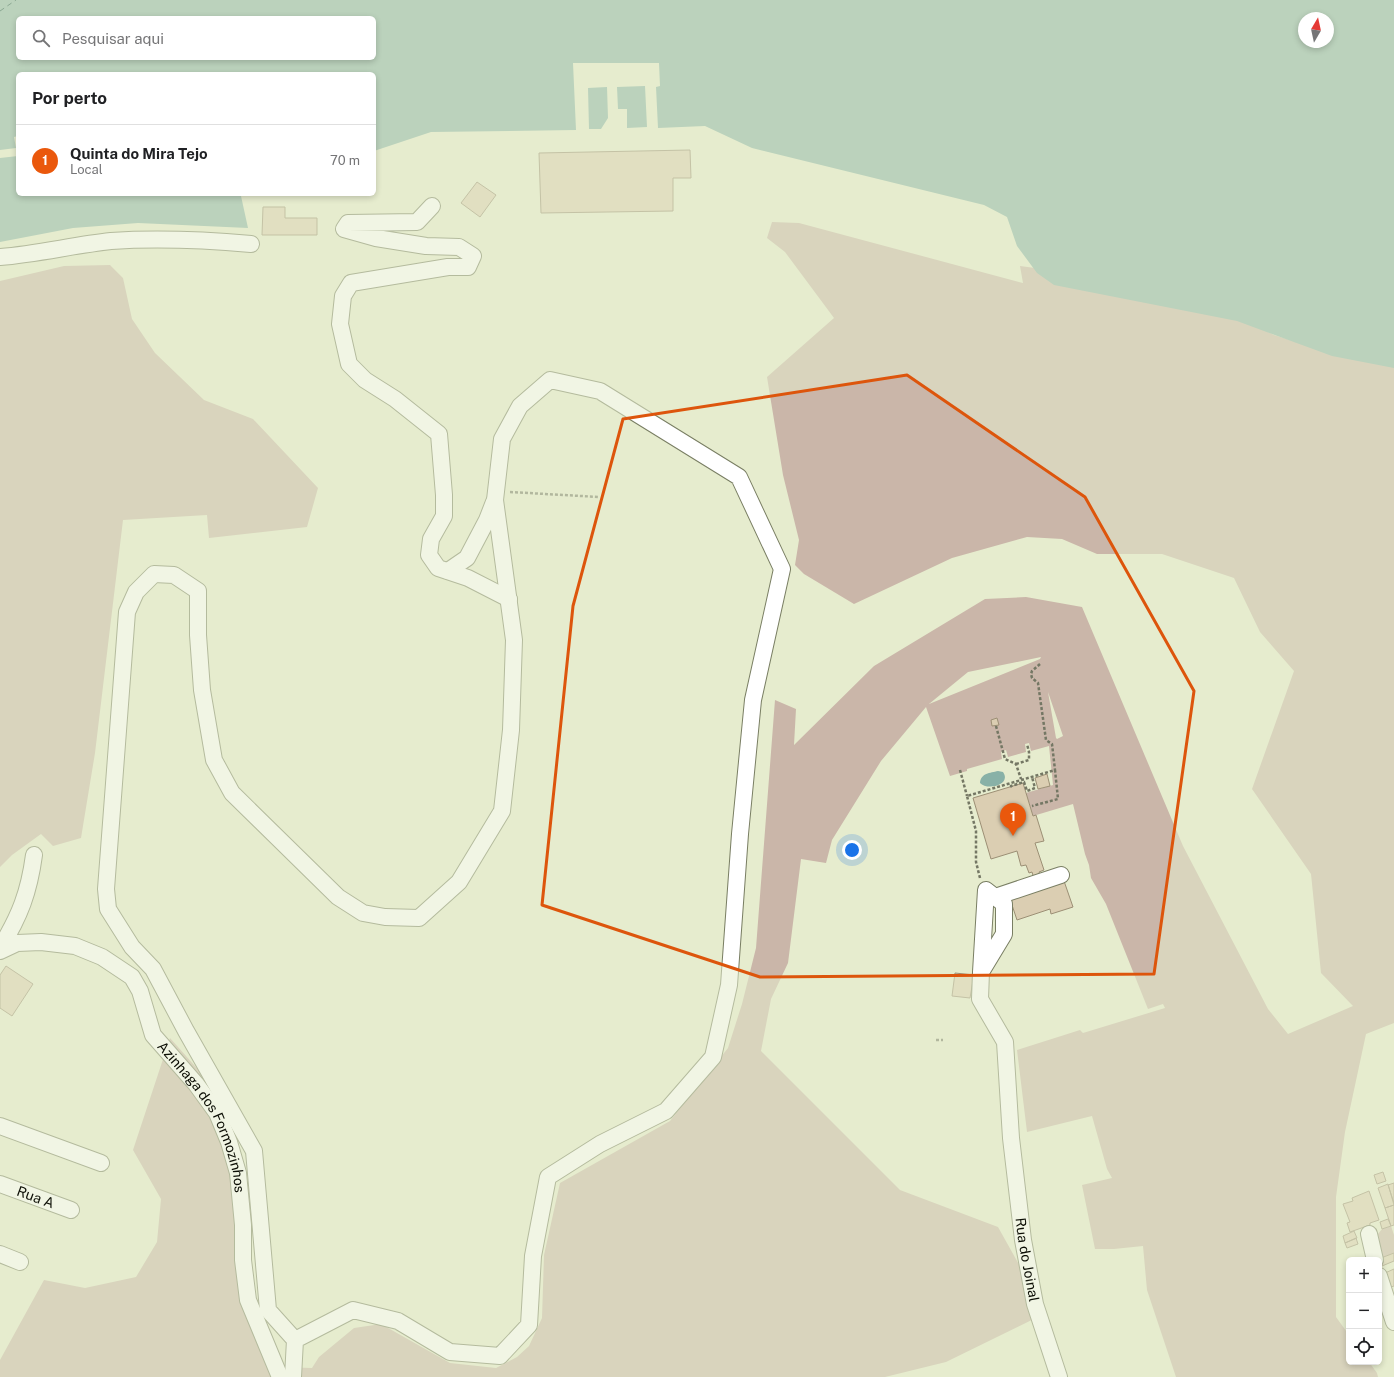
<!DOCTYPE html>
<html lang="pt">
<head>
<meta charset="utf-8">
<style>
  body { margin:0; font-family:"Public Sans",sans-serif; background:#f2f2f2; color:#202124 }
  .controls { position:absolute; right:12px; bottom:12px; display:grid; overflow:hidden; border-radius:6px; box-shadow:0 2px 6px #0003 }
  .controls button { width:36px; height:36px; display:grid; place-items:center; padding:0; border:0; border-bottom:1px solid #e0e0e0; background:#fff; color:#202124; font:20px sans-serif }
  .compass { position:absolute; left:1298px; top:12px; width:36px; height:36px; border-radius:50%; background:#fff; box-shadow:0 2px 6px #0003; rotate:9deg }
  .you { position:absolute; left:852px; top:850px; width:14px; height:14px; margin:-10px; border:3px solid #fff; border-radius:50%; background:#1a73e8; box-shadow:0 0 0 6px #1a73e833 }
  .badge { display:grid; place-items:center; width:26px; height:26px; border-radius:50%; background:#ea580c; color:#fff; font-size:13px; font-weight:700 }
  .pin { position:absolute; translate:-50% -33px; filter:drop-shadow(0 1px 2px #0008) }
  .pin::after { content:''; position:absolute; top:21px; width:14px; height:12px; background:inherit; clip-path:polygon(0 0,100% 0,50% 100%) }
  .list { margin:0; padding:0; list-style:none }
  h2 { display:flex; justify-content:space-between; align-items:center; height:52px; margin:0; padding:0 16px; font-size:17px }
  h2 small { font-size:13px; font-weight:400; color:#757577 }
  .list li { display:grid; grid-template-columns:26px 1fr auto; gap:12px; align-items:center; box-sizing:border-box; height:72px; padding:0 16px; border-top:1px solid #e0e0e0 }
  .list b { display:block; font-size:15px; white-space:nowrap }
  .list p { margin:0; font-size:13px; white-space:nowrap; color:#757577 }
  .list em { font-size:13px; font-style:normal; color:#757577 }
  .icon { flex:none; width:22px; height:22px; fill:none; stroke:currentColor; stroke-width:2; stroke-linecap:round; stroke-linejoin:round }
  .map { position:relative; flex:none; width:1394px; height:1377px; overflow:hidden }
  .search { position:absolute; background:#fff; box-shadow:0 2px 6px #0003; left:16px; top:16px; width:360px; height:44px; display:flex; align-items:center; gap:10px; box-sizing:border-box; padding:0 14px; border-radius:6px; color:#757577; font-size:15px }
  .panel { position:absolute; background:#fff; box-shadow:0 2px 6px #0003; left:16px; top:72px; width:360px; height:124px; border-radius:6px }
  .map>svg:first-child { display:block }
  .green { fill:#cab6a9; fill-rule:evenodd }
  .water { fill:#88b1a7; fill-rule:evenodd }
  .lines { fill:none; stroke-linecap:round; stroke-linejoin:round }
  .ferry { stroke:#1c5449; stroke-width:1; stroke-dasharray:5 4; stroke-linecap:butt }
  .building { fill:#dbceb2; stroke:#9c8f75 }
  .minor-casing { stroke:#797e63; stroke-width:18 }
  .path { stroke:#747764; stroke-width:2.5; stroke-dasharray:3 2; stroke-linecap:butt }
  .minor { stroke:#fff; stroke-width:16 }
  .marked { fill:none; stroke:#dd550c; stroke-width:3; stroke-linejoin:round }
  .labels { text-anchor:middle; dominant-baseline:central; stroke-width:3; stroke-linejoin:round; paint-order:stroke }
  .street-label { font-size:14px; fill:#0c0e05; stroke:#e6ecce }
</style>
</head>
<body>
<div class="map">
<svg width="1394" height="1377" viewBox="0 0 1394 1377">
  <rect width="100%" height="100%" fill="#e6ecce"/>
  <path class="green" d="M772,222L799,223L1023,283L1020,266L1080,274L1250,323L1274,335L1352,359L1394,365V1023L1366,1034L1345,1132L1336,1197V1317L1349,1335V1362H1369L1377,1373L1378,1377H1176L1147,1290L1143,1246L1114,1249H1095L1082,1185L1112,1178L1107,1169L1092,1116L1027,1132L1017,1050L1080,1030L1083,1033L1165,1008L1163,1004L1148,1009L1106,904L1091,878L1089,865L1085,854L1073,804L1033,816L1026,793L1053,785L1049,746L1031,751L1029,743L1025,744L1026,752L1008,757L1006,750L1001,752L1002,759L967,769V771L950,776L926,707L881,761L832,840L826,863L801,859L788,963L771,999L761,1051L900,1190L998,1227L1046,1313L946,1362L885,1377H0V1360L44,1280L85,1288L136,1277L157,1242L161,1199L133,1150L170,1038L210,1083L233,1128L249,1190L253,1288L279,1367L312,1368L319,1357L354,1328L381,1324L450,1363L496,1368L517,1357L529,1346L542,1318L544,1255L560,1183L670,1121L728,1048L742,1004L756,948L775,700L796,709L794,745L874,666L985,599L1026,597L1082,607L1183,846L1268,1009L1288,1034L1353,1006L1321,973L1311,874L1252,789L1294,671L1260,632L1234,578L1162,554H1097L1062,539L1027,537L952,558L854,604L804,574L795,565L799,540L783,475L767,377L834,318L785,252L767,238ZM1041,657L1040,659L929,704L968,672ZM1048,692L1063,736L1057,739L1056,738Z
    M110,265L123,278L132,319L155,353L204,400L253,419L318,488L307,527L209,538L207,515L123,520L95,753L81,838L53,846L41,834L12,855L0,867V281L64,266Z
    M1391,1226L1394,1235V1261L1382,1266L1378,1234L1382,1229Z"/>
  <path class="water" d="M0,0H1394V368L1332,356L1237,321L1054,285L1037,273L1017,246L1007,217L984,205L752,148L705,126L658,128L656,87L660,86L659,63H573L576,130L431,132L374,151V74H18V136L14,137L16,148L0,150ZM18,18H374V58H18ZM1304,18H1328V42H1304Z
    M645,86L647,127L627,128V109H618L617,87Z
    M607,87L608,118L601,129H589L588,88Z
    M18,156V194H245L241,196L248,228L138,223L73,228L0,242V158Z
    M998,771L1003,772C1012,785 987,791 980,783C981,773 990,773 998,771Z"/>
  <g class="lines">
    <path class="ferry" d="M0,11L16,0"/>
  </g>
  <path class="building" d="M690,150L691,178H673V211L541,213L539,153Z
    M477,182L496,195L480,217L461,203Z
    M263,207H285V218H317V235H262Z
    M997,718L999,725L992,726L991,720Z
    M1047,774L1050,786L1038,789L1035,778Z
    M1023,783L1033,816L1036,815L1044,841L1035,843L1044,870L1039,872L1041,877L1034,879L1032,872L1029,873L1026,865L1021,866L1017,851L991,859L973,798Z
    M1064,881L1073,907L1051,914L1050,909L1017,920L1010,899Z
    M6,966L33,984L12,1016L0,1008V975Z
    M955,973L974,975L970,998L952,996Z
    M1383,1172L1386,1181L1377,1184L1374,1175Z
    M1394,1183V1203L1388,1185Z
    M1388,1184L1394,1205L1385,1208L1378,1188Z
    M1369,1191L1379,1220L1370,1223V1225L1350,1232L1347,1223L1350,1222L1343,1204L1353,1201L1352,1198Z
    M1394,1205V1225L1391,1226L1385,1208Z
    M1388,1219L1391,1226L1382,1229L1380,1222Z
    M1354,1231L1357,1238L1345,1243L1343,1236Z
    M1356,1238L1358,1244L1347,1248L1345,1243Z
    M1394,1253V1261L1382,1266L1381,1258Z
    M1394,1269V1286L1388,1288L1385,1273Z"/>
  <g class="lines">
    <defs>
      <g id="minor">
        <path d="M432,206L417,222L348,223L344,229L376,238L426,246L459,247L473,256L468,267H448L351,283L343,296L340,324L349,364L365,380L395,399L439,434L444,495V516L431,539L429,555L438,568L468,578L509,599"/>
        <path d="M0,257C37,254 74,245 111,241C158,238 205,240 251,244"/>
        <path d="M448,571L467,558L487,520L494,502"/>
        <path d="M995,897L1061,875"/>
        <path d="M0,948C20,916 29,892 34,855"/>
        <path id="s1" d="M0,951L17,943L41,942L75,946L102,957L132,977L140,991L153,1035L196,1084L217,1113L229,1142L238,1173L243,1225V1260L248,1300L280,1377"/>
        <path id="s2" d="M981,972L986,890L1004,904V934L981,972L980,999L1005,1042L1011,1138L1023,1240L1035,1304L1059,1377"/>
        <path d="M0,1126L101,1163"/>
        <path id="s3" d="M0,1184L71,1210"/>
        <path d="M1369,1234L1375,1260"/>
        <path d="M0,1254L20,1262"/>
        <path d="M1379,1276L1394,1322"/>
        <path d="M293,1377L295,1340L268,1310L254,1151L186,1031L153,969L132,947L108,909L106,889L127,612L136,592L154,574L174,575L198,591V635L202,690L214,760L232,793L338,897L363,913L385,917L419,918L459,882L502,811L511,730L514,640L495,500L502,439L520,406L550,380L600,391L739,477L782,569L753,700L740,834L729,985L713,1057L666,1111L600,1144L548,1177L533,1256L529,1325L500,1356L450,1352L398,1321L353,1310L295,1340"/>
      </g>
    </defs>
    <use href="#minor" class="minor-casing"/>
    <path class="path" d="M510,492L599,497
      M1040,664L1032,671L1031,674L1032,678L1038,683L1046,740L1052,744L1055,770
      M996,726L1005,759L1016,764L1021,779
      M1016,764L1029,760V752L1027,744
      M960,770L967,796
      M1012,787L1011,786L1024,782L1027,791L1035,788L1032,777
      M980,878L976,862V831L967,796L1055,770L1058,799L1032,806
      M936,1040H943"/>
    <use href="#minor" class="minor"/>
  </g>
  <path d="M0 0H1394V1377H0ZM907,375L1085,497L1194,691L1154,974L760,977L542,905L573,606L623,419Z" fill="#e6ecce" fill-opacity=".55" fill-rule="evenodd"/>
  <path class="marked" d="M907,375L1085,497L1194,691L1154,974L760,977L542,905L573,606L623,419Z"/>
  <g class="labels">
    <g class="street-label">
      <text stroke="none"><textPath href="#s1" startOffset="302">Azinhaga dos Formozinhos</textPath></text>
      <text stroke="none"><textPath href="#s3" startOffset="38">Rua A</textPath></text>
      <text stroke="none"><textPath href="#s2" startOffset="475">Rua do Joinal</textPath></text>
    </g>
  </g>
</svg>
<div class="controls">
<button>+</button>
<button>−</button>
<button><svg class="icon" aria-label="locate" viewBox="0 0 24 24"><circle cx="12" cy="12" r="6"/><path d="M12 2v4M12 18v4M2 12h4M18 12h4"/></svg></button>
</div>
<svg class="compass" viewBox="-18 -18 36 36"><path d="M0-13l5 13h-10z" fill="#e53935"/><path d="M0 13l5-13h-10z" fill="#757577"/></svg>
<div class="you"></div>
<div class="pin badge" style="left:1013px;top:836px">1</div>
<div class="search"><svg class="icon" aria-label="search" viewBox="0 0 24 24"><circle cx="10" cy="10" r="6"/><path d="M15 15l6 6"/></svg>Pesquisar aqui</div>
<section class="panel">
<h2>Por perto<small></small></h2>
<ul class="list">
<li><span class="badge">1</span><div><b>Quinta do Mira Tejo</b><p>Local</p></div><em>70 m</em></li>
</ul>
</section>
</div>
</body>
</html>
